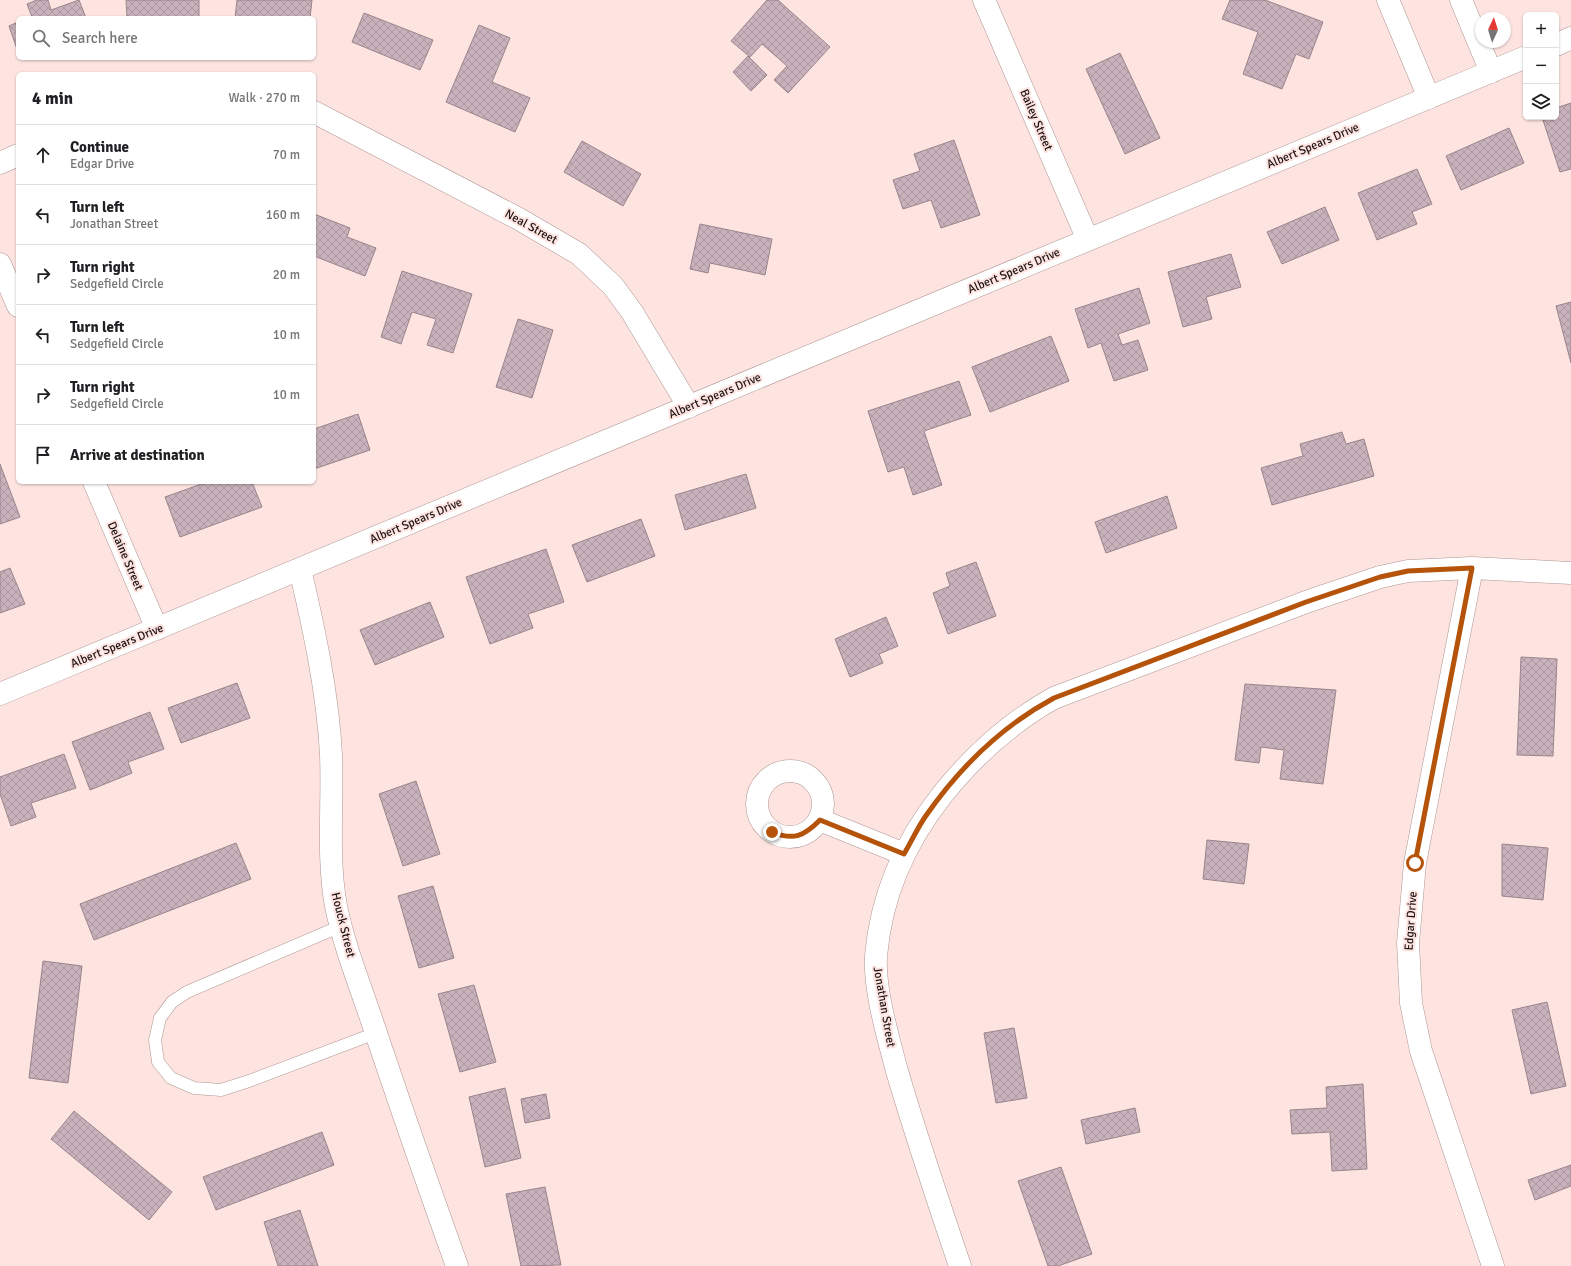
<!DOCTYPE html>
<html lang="en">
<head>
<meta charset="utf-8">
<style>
  body { margin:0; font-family:Signika,sans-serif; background:#f2f2f2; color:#202124 }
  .controls { position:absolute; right:12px; top:12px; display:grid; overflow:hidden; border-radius:6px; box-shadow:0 1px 3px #0004 }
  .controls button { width:36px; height:36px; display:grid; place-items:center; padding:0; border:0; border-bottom:1px solid #e0e0e0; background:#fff; color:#202124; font:20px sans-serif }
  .compass { position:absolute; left:1475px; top:12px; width:36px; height:36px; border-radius:50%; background:#fff; box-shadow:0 1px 3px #0004; rotate:4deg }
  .stop { position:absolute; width:12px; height:12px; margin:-9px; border:3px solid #b45309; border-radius:50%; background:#fff }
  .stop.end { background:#b45309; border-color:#fff; box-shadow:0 1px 4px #0008 }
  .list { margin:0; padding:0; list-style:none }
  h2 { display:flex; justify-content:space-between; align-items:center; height:52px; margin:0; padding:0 16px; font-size:17px }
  h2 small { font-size:13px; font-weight:400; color:#757577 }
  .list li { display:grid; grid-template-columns:26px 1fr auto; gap:12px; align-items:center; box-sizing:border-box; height:60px; padding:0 16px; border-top:1px solid #e0e0e0 }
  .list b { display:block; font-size:15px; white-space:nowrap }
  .list p { margin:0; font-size:13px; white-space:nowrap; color:#757577 }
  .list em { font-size:13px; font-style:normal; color:#757577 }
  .icon { flex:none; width:22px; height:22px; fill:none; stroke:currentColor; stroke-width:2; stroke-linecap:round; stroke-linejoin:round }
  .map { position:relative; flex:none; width:1571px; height:1266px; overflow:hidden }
  .search { position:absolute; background:#fff; box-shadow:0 1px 3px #0004; left:16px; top:16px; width:300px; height:44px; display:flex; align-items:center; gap:10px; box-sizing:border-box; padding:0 14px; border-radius:6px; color:#757577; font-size:15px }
  .panel { position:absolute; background:#fff; box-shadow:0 1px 3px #0004; left:16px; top:72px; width:300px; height:412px; border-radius:6px }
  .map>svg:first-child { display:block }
  .building { fill:url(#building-cross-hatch); stroke:#99848c }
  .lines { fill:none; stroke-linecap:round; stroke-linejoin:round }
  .service-casing { stroke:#ae9693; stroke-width:13 }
  .minor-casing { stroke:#ae9693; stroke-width:23 }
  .service { stroke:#fff; stroke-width:12 }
  .minor { stroke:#fff; stroke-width:22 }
  .route { stroke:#b45309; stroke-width:5 }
  .labels { text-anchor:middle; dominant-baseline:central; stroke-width:4; stroke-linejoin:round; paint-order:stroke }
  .street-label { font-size:12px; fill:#1c1413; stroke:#fee4e1 }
</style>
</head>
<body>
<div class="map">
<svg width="1571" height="1266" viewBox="0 0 1571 1266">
  <defs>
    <pattern id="building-cross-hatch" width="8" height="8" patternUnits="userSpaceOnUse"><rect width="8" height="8" fill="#c9b2bb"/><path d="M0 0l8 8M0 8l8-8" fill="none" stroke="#ac98a0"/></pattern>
  </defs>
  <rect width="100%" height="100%" fill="#fee4e1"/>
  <path class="building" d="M37,0H48L51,10L79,0L86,18H30L32,17L27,4Z
    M126,0H199V18H127Z
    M237,0H312L310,18H235Z
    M767,0H778L830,47L788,93L774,80L787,66L762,44L750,57L731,41Z
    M1230,0H1265L1323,22L1309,59L1296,54L1282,89L1243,74L1258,32L1222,19Z
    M364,13L433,40L420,70L352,42Z
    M18,22V52L9,26Z
    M479,25L510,38L492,82L530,98L515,132L446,102Z
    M1120,53L1160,138L1125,154L1086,69Z
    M748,56L767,75L751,91L733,72Z
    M1571,103V169L1560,172L1542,117H1556V108Z
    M1509,128L1524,163L1461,190L1446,156Z
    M954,140L980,215L941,228L931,200L903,209L893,180L920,171L914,154Z
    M582,141L641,174L623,206L564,172Z
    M1417,169L1432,204L1412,212L1417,224L1377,240L1358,193Z
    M1325,207L1339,240L1282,264L1267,232Z
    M314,214L350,228L347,237L376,248L365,276L314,256Z
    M700,224L772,239L765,275L710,263L708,273L690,269Z
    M1231,254L1241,287L1206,297L1212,319L1183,327L1168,272Z
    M402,271L472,294L453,353L427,345L436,319L412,312L401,344L381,337Z
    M1139,288L1150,323L1118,334L1122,345L1138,340L1148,370L1114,381L1101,343L1088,348L1075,309Z
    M1571,302V363L1556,306Z
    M518,319L553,330L532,398L496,387Z
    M1051,336L1069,381L990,412L972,367Z
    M959,381L971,415L924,431L942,485L913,495L904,467L888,472L868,411Z
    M358,414L370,450L314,469V429Z
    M1342,432L1346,444L1364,439L1374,476L1272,505L1261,468L1303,456L1300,444Z
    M0,464L20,517L0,524Z
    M746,474L756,508L685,530L675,495Z
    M207,482H252L262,507L180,537L165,497Z
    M1167,496L1177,528L1106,553L1095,522Z
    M641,519L655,556L587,582L572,545Z
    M546,549L564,602L528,614L533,628L490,644L466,577Z
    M976,562L996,616L948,634L933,593L950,586L946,573Z
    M10,568L25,604L0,613V572Z
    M430,602L444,637L375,665L360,630Z
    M886,617L898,646L879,654L883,663L850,677L835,639Z
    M1521,657L1557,659L1553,756L1517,755Z
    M237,683L250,718L181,743L168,708Z
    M1245,684L1336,690L1323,784L1280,779L1284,750L1261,747L1259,763L1235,760Z
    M150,712L164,749L128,762L132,773L90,790L72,742Z
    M64,754L76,788L31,803L36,817L11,826L0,794V777Z
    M416,781L440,854L403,866L379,794Z
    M1207,840L1249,844L1244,884L1203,879Z
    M236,843L251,879L94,940L80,904Z
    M1502,844L1548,848L1543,900L1502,896Z
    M433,886L454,958L419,968L398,896Z
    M43,961L82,966L68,1083L29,1078Z
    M474,985L496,1062L460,1072L438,994Z
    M1547,1002L1566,1086L1531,1094L1512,1010Z
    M1014,1028L1027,1098L996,1103L984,1033Z
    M1363,1084L1367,1169L1332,1171L1330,1132L1292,1134L1290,1110L1327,1108L1326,1087Z
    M505,1088L521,1158L485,1167L469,1097Z
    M546,1094L550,1118L525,1123L521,1099Z
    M1135,1108L1140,1132L1086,1144L1081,1120Z
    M74,1111L172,1192L149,1220L51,1139Z
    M322,1132L334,1165L216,1210L203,1177Z
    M1571,1165V1186L1535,1200L1528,1180Z
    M1061,1167L1092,1254L1058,1266H1048L1018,1181Z
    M545,1187L561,1265L521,1266L506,1194Z
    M300,1210L318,1266H278L264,1222Z"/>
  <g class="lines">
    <defs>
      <path id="service" d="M341,926L187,992L172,1002L160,1018L155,1040L158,1062L171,1078L194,1088L221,1090L249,1081L376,1033"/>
      <path id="minor" d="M984,0L1088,240
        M1388,0L1429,98
        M1461,0L1491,72
        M1556,45L1571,38
        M314,112L519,219L579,254L613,286L632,312L689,407
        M0,163L18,155
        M0,264L18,306
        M94,482L157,629
        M1472,568L1415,863L1408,943L1411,1003L1421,1051L1493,1266
        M300,569C314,629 328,694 331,755C333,805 327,857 336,906C344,946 360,985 373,1024C400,1105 428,1185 457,1266
        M0,694L1526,57
        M757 804a33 33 0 1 1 66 0a33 33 0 1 1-66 0Z
        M820,820L904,854
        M960,1266C938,1201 916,1136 897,1071C888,1037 874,990 876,956C881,896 905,842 942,795C974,755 1009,723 1054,698L1306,602L1380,577L1408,571L1472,568L1571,573"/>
    </defs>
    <use href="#service" class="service-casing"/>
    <use href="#minor" class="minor-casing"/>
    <use href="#service" class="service"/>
    <use href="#minor" class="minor"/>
  </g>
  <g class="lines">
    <path class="route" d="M772,832C794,841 804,836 820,820L904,854C911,842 917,829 925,817C959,768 1002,726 1054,698L1306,602L1380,577L1408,571L1472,568L1415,863"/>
  </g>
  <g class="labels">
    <g class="street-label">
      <text transform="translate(1036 120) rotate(67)">Bailey Street</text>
      <text transform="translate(1313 146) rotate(-23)">Albert Spears Drive</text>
      <text transform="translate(531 227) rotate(29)">Neal Street</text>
      <text transform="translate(1014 271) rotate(-23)">Albert Spears Drive</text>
      <text transform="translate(715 396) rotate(-23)">Albert Spears Drive</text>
      <text transform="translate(416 521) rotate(-23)">Albert Spears Drive</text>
      <text transform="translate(125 556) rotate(67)">Delaine Street</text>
      <text transform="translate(117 646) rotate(-22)">Albert Spears Drive</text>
      <text transform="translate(1411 921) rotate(-86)">Edgar Drive</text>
      <text transform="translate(343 925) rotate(76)">Houck Street</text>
      <text transform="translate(884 1007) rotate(80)">Jonathan Street</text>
    </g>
  </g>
</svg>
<div class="controls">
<button>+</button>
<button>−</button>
<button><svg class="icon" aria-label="layers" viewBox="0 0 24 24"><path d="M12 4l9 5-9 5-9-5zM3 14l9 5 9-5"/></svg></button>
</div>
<svg class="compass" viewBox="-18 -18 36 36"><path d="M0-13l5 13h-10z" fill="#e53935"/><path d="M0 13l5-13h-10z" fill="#757577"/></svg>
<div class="stop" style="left:1415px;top:863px"></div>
<div class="stop end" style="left:772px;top:832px"></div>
<div class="search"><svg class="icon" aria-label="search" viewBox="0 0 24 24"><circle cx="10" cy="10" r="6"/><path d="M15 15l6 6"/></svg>Search here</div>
<section class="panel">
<h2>4 min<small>Walk · 270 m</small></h2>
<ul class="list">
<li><svg class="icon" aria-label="ahead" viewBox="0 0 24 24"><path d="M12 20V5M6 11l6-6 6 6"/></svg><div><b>Continue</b><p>Edgar Drive</p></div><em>70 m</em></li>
<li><svg class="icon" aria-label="left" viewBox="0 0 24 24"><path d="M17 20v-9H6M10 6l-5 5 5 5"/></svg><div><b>Turn left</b><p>Jonathan Street</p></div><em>160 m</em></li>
<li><svg class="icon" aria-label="right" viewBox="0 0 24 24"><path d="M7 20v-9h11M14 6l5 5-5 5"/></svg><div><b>Turn right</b><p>Sedgefield Circle</p></div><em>20 m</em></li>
<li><svg class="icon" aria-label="left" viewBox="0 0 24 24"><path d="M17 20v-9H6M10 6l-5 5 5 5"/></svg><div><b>Turn left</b><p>Sedgefield Circle</p></div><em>10 m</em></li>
<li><svg class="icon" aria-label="right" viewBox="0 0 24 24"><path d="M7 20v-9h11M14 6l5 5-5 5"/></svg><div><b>Turn right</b><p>Sedgefield Circle</p></div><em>10 m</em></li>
<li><svg class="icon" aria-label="arrive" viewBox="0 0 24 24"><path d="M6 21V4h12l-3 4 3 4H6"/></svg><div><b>Arrive at destination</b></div></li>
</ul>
</section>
</div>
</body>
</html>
